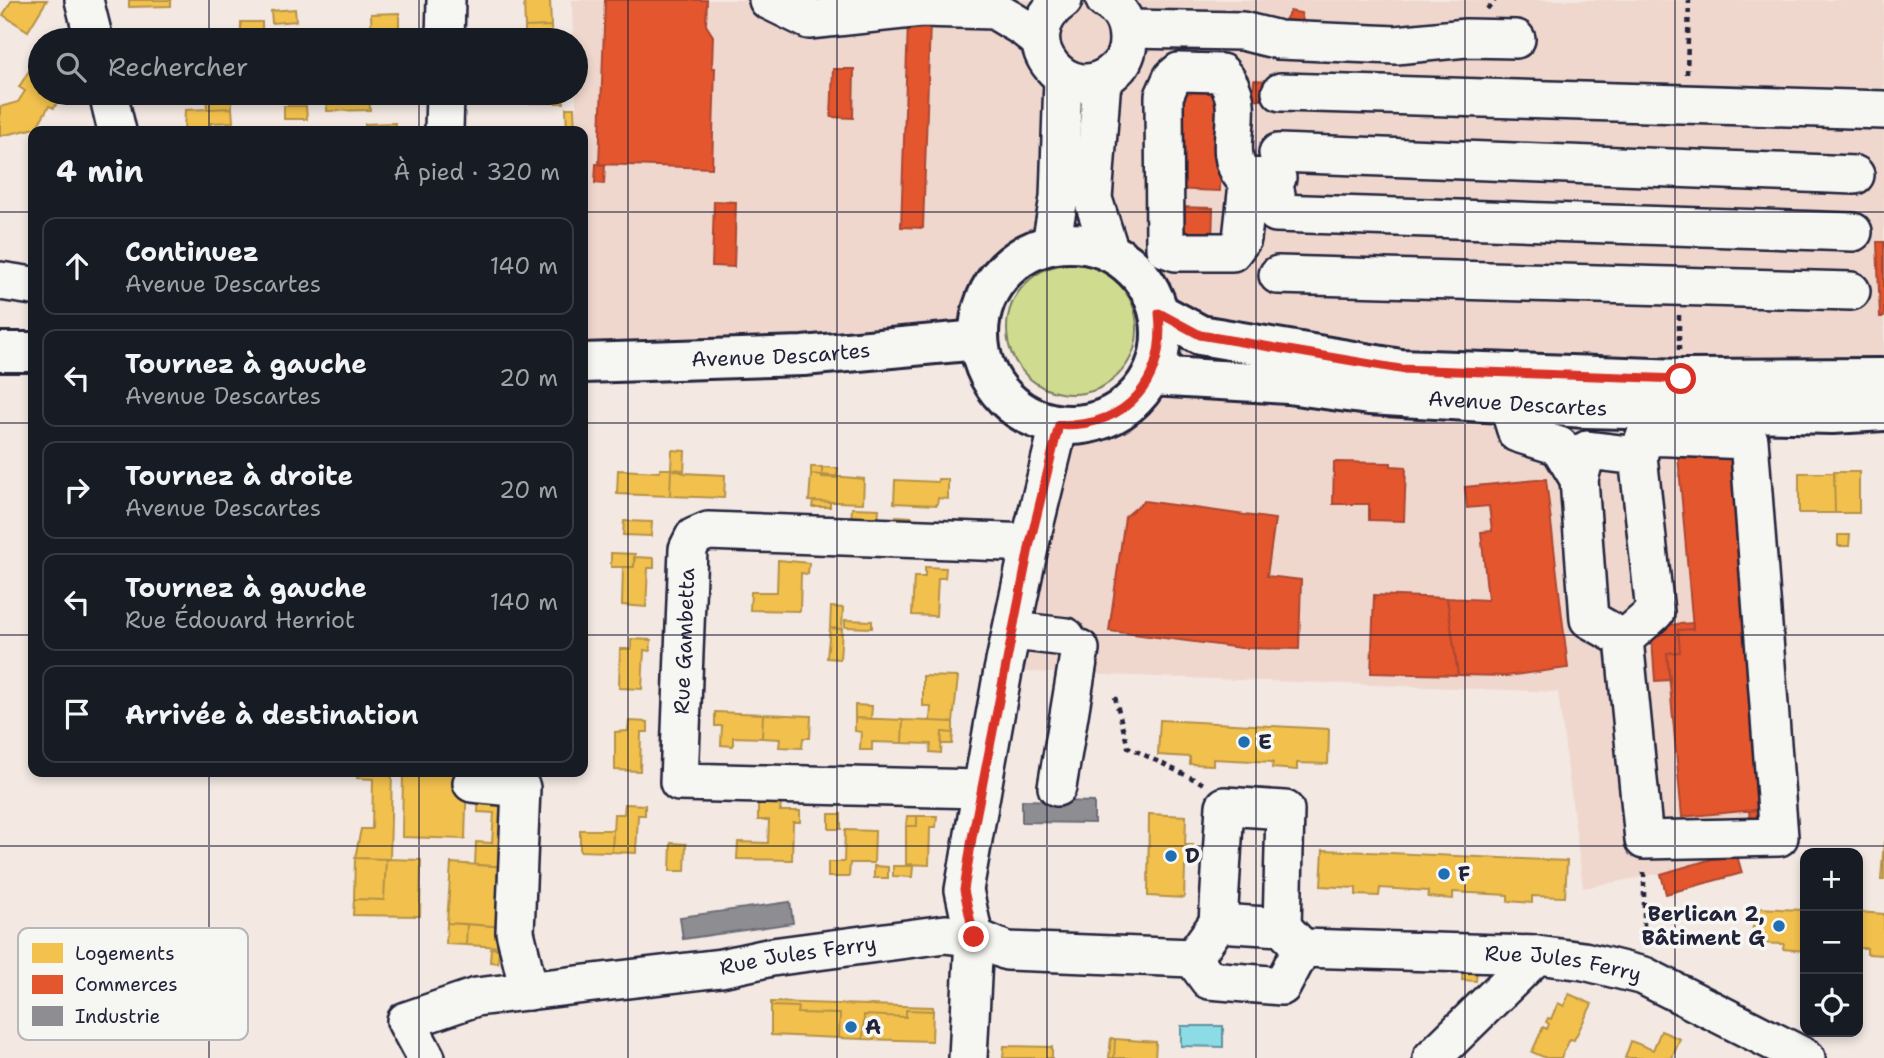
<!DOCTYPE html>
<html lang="fr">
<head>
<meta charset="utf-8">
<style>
  body { margin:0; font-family:"Shantell Sans",sans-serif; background:#20242c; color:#f1f3f6 }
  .controls { position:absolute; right:21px; bottom:21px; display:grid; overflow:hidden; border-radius:14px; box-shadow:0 4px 10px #0003 }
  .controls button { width:63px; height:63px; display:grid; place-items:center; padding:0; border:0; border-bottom:2px solid #363941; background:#171b24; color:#f1f3f6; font:35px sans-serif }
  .stop { position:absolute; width:21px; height:21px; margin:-16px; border:5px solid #d93025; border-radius:50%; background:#fff }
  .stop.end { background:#d93025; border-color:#fff; box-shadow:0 2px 7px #0008 }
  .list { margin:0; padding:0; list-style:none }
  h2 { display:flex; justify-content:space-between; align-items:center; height:91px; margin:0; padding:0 28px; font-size:30px }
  h2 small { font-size:23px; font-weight:400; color:#9ea1a6 }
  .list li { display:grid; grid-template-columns:46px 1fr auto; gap:21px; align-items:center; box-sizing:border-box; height:98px; margin:0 14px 14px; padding:0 14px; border:2px solid #363941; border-radius:14px }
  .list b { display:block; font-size:26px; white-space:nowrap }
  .list p { margin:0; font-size:23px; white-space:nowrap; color:#9ea1a6 }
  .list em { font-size:23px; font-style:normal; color:#9ea1a6 }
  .icon { flex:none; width:38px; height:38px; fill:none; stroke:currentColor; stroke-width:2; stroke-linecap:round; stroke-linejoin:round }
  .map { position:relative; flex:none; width:1884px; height:1058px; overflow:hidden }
  .search { position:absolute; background:#171b24; box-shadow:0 4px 10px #0003; left:28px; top:28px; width:560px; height:77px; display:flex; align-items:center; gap:18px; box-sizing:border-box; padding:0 24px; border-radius:38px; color:#9ea1a6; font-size:26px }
  .panel { position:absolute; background:#171b24; box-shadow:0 4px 10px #0003; left:28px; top:126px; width:560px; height:651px; border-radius:14px }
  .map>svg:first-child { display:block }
  .built { fill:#efd7ce }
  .green { fill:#cfdb8e; stroke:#787e64; stroke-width:2 }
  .water { fill:#8bdce4; stroke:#6192a0; stroke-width:2 }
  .homes { fill:#f2c14e; stroke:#b49148; stroke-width:2 }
  .shops { fill:#e4572e; stroke:#aa4732; stroke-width:2 }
  .industry { fill:#8d8d92; stroke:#6d6d78; stroke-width:2 }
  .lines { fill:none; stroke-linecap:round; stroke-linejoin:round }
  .minor-casing { stroke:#22223b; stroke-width:42 }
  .major-casing { stroke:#22223b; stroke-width:44 }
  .path { stroke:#22223b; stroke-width:4.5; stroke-dasharray:5 5; stroke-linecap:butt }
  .minor { stroke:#f6f6f2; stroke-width:37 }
  .major { stroke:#f6f6f2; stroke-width:38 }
  .route { stroke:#d93025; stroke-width:9 }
  .grid { fill:none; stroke:#22223b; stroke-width:2; stroke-opacity:0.55 }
  .poi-dot { fill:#1f6fb2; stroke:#f6f6f2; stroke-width:2.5 }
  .labels { text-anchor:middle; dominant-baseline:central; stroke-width:7; stroke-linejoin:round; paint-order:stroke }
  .street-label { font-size:21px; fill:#22223b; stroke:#f6f6f2 }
  .poi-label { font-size:21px; font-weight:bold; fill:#22223b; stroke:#f6f6f2; text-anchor:start }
  .key { fill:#f6f6f2; stroke:#b6b6bb; stroke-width:2 }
  .key-label { font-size:19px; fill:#22223b }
</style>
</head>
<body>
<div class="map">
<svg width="1884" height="1058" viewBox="0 0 1884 1058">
  <rect width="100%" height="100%" fill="#f3e8e2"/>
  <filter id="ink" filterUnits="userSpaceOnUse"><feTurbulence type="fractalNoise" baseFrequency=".0143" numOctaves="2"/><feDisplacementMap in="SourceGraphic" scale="14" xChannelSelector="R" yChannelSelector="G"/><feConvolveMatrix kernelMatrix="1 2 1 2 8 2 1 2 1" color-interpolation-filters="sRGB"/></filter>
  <g filter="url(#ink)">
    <path class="built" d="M572,0H1884V400L1770,412L1791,849L1583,888L1558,692L1003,671L1076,426L1092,423L1136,398L1151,376V291L1110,252L1090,245L1051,244L1030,252L1011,264L996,281L985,302L979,340L584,363L583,131H576V40H573Z"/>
    <path class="green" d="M1007 329a65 65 0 1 1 130 0a65 65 0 1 1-130 0Z"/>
    <path class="water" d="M1181,1026H1223V1047L1181,1046Z"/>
    <path class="homes" d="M12,0H47L28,31L3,15Z
      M129,0H171V6L129,7Z
      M524,0H550L551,26L525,27Z
      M295,9L296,21L272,23L271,11Z
      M399,13V40H372L371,14Z
      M241,22H262V33L241,34Z
      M551,26L552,40H525V27Z
      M186,36V40H160V37Z
      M32,66L40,71V93H63L54,108L49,106L36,128L0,136V107L18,102L25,91L19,87Z
      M162,93H188V95H162Z
      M206,93H232V108L207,109Z
      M327,93H369L370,110L327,111Z
      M519,93H563L564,103H520Z
      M284,106H306L307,119H284Z
      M232,108L233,122L211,123V131H184L185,110Z
      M566,108H574L575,131H567Z
      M395,123V131H365V124Z
      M672,450L685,451L684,473L671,469Z
      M811,467H822V475L811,474Z
      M822,467L838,468L837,478L822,477Z
      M660,469H671L670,496L617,494L618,470L660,472Z
      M671,469L682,470V473L725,475L724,498L670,496Z
      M1834,472H1859V513H1835Z
      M1834,472L1835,513H1799V473Z
      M811,474L864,479L863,503L809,501Z
      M938,479H948V499L938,498L937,505L894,503L895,480L938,482Z
      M813,501L830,502V507H812Z
      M852,508L879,509L878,523L851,522Z
      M896,516L912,517V525L896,524Z
      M624,521L652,522L651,536L623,535Z
      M1838,535H1850L1849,546H1838Z
      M611,553L635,554L634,567H611Z
      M634,557L654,558V568H648L646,607L622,605L623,567H634Z
      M778,560L809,563L808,574L801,573L800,611L750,610L751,592H777Z
      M925,567L946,568L945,578H938L936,616L912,615L914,577H925Z
      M831,607L843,608L842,629L830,628Z
      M845,620L872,621V628L845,627Z
      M830,628L842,629L840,659L827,658Z
      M631,639L651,640L650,651L644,650L642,689L619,688L620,649H631Z
      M923,676L958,677L953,722L930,721L931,706H923Z
      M855,705L872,706L871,719L855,718Z
      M715,712L763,714L762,738L733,737V746L721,745L722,726H715Z
      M763,714L811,716L810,738H803L802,748L779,747L780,739L762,738Z
      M855,718L903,720L902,743L872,742V750H860L861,732L855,731Z
      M903,720L953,722V733L942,732L941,753L930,752L931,744L902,743Z
      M1160,720L1329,729L1328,764L1297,763V770L1272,768L1273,762L1213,759V765L1190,764V757L1158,755Z
      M629,721L648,722V732H641L640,771L615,770V732L628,731Z
      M942,732L953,733L952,744H941Z
      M357,772H392L390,859L355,858L361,829H372L373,779L357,778Z
      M403,772H467L465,839L402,837Z
      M479,795L514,797L509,867L475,865L476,842L492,843L494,813L478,812Z
      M625,804L645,805V815H638L636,853L612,852L614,814H624Z
      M758,804H781L780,811H800V822H793L792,860L737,859L738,842L768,843L769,820H758Z
      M829,814H841V829H829Z
      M1149,814L1186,816L1185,845H1193L1192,867H1185L1184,898L1148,896Z
      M907,816H917V826H906Z
      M917,816H937L936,827H930L929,865L906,864V826H917Z
      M580,830H613L612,852L580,851Z
      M845,830L875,831L874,863H850L849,877H828V862H844Z
      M1884,841V880H1881Z
      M671,843L686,844L685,871H670Z
      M1323,850L1567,861L1565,897L1532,896V903L1508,901V895L1453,892V899L1428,897V891L1380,888L1379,896L1356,895V888L1321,886Z
      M355,858L386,859L384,900L354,899Z
      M386,859L421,860L420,916L353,915L354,899L384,900Z
      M451,863L509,867L505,927L447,923Z
      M874,866L888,867V878H874Z
      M893,866H913L912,877L893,876Z
      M1754,908L1805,910V951L1783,949L1784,944L1752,943Z
      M1858,912L1884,914V955L1867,954V948H1858Z
      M447,923L467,924L466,945L446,944Z
      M467,924L505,927L504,947L466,945Z
      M491,948L499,949L498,963L490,962Z
      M1463,966L1477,968L1476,981L1462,980Z
      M1569,994L1592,1004L1574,1040L1570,1039L1561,1058H1546L1532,1052L1543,1027L1547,1029L1549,1024L1546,1022L1548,1018L1551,1019L1558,1003L1564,1006Z
      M771,1002L933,1007V1011L906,1010V1017L864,1015L863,1039L839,1038L840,1014L797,1013L798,1007L771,1006Z
      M771,1006L798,1007L797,1013L840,1014L839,1038L771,1035Z
      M906,1010L933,1011L932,1041L863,1039L864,1015L906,1017Z
      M1661,1031L1680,1039L1672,1058H1625L1631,1041L1653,1050Z
      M1111,1038L1115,1039L1114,1058H1109Z
      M1115,1039L1156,1042L1155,1058H1114Z
      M1004,1046L1052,1047V1058H1003Z"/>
    <path class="shops" d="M605,0H707L706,25L713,36L712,68H715L712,168L599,164Z
      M1290,11L1301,13L1304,24L1284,22Z
      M908,22L930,23L923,228L901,227Z
      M833,69H854L853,118L831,117Z
      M1184,80L1218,83L1223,96L1220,191L1169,189Z
      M1254,80L1269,81L1268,100L1253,99Z
      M596,164L605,165L604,184L595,183Z
      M714,201L736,202L734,267L712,266Z
      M1177,207L1213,208L1212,244L1175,243Z
      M1877,242H1884V317H1880Z
      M1677,444L1731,453L1743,475L1764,809L1682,817L1667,653L1680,652L1678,630L1693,629Z
      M1334,462L1391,463V466L1406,467L1404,521L1369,520V504H1333Z
      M1546,479L1568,668L1506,676L1458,675L1447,598L1488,600L1481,532L1492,531L1489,506L1467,508L1465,487Z
      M1144,501L1275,519L1267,576L1301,580L1299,649L1241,648L1109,631L1125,517Z
      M1374,595L1447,598L1458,675L1371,673Z
      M1693,623V629L1678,630L1680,652L1667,653L1670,680L1655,681L1651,626Z
      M1764,809L1766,825L1751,831L1749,811Z
      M1736,852L1742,873L1666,894L1661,874Z"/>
    <path class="industry" d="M1022,800L1094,802V823L1022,822Z
      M790,902L793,923L683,939L680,917Z"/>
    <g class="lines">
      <defs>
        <g id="minor">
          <path d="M84,0L94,40"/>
          <path d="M768,0L809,20L921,8L994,10L1024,28L1040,41"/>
          <path d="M1063,0C1005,40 1073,114 1116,69C1124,62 1128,51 1128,40C1128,23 1120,8 1105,0"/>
          <path d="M1128,29L1242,31L1279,40L1396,45L1466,38L1516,39"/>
          <path d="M445,40L446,0"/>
          <path d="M1102,79L1093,199L1110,252"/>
          <path d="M1281,92L1884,110"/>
          <path d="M108,93L117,131"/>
          <path d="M444,131L445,93"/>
          <path d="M1278,153L1855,175"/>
          <path d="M1276,194L1247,193L1242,239L1232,252H1176L1165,248L1164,96L1172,78L1179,72L1221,73C1253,107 1218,146 1243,177L1277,178"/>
          <path d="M1276,213L1853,232"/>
          <path d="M1051,244L1059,198L1063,78"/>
          <path d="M1278,275L1851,291"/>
          <path d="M0,281L33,286"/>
          <path d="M1508,404L1517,433L1559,446L1579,479"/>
          <path d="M1013,631L1066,637"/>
          <path d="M1624,639L1644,840L1779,837L1749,440L1645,436L1638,456L1655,612L1624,639L1589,619L1579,479L1587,450L1638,456"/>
          <path d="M472,783L521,788L515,932L529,991"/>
          <path d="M1057,787L1080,649"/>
          <path id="s1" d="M981,789L679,782L688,549L694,537L708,531L1030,543"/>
          <path d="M1218,923L1225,806L1285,810L1282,927"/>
          <path d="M1218,923L1282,927L1302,948L1282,986L1209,980L1193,958Z"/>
          <path id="s2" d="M1302,948L1537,955L1584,961L1644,976L1806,1058"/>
          <path id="s3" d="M426,1058L406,1021L476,997L721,968L772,957L945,934L974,937L1007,951L1193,958"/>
          <path d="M968,1058L974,937L964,890L1003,671L1030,543L1059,425"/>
          <path d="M1432,1058L1537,955"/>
        </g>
        <g id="major">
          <circle cx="1070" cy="334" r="91"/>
          <path d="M1159,313L1200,335L1400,369L1681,379L1884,378"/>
          <path d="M0,352H33"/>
          <path id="s4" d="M583,363L803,356L979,340"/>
          <path id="s5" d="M1151,376L1288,384L1369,395L1586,408L1832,414L1884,411"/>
        </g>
      </defs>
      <use href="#minor" class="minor-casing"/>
      <use href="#major" class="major-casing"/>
      <path class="path" d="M1487,9L1495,0
        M1687,74L1689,0
        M1679,350V314
        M1115,697L1128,747L1206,785
        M1644,947V869"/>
      <use href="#minor" class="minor"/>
      <use href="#major" class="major"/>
    </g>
  </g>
  <g class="lines" filter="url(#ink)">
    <path class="route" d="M974,937L964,890L972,838L1030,543L1059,425C1129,427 1166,380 1159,313L1200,335L1400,369L1681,379"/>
  </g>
  <path class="grid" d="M209,0V40M419,0V40M628,0V1058M837,0V1058M1047,0V1058M1256,0V1058M1465,0V1058M1675,0V1058M209,93V131M419,93V131M0,212H33M583,212H1884M0,423H33M583,423H1884M0,635H33M583,635H1884M209,772V1058M419,772V1058M0,846H1884"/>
  <g class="poi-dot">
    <circle cx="1244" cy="742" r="7"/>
    <circle cx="1171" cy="856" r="7"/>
    <circle cx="1444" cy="874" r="7"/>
    <circle cx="1779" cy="926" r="7"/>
    <circle cx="851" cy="1027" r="7"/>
  </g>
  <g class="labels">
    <g class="street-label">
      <text stroke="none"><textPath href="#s4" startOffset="198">Avenue Descartes</textPath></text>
      <text stroke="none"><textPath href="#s5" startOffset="368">Avenue Descartes</textPath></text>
      <text stroke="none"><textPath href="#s1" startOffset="443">Rue Gambetta</textPath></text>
      <text stroke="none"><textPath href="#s3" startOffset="441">Rue Jules Ferry</textPath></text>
      <text stroke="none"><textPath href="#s2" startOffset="262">Rue Jules Ferry</textPath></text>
    </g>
    <g class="poi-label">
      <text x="1258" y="742">E</text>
      <text x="1185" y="856">D</text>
      <text x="1458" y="874">F</text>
      <text x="1765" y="914" text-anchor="end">Berlican 2,<tspan x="1765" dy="24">Bâtiment G</tspan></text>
      <text x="865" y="1027">A</text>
    </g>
  </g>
  <rect x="18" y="928" width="230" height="112" rx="10" class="key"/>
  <rect x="32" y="943" width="31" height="20" fill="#f2c14e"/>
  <rect x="32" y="975" width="31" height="19" fill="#e4572e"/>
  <rect x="32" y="1006" width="31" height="20" fill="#8d8d92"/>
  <g class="key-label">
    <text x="75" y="960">Logements</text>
    <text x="75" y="991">Commerces</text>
    <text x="75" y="1023">Industrie</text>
  </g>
</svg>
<div class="controls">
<button>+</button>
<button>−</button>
<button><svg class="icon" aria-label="locate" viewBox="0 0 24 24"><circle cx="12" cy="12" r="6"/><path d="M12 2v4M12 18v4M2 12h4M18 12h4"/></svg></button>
</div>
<div class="stop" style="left:1681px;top:379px"></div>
<div class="stop end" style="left:974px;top:937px"></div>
<div class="search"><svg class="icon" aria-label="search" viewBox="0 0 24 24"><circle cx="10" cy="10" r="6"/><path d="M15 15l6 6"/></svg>Rechercher</div>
<section class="panel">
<h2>4 min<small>À pied · 320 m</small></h2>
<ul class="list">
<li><svg class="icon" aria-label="ahead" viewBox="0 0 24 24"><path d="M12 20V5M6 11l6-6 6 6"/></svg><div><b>Continuez</b><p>Avenue Descartes</p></div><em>140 m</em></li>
<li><svg class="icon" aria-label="left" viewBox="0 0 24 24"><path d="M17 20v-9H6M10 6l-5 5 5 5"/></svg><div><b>Tournez à gauche</b><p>Avenue Descartes</p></div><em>20 m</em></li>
<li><svg class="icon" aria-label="right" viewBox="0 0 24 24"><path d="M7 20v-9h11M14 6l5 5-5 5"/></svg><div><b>Tournez à droite</b><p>Avenue Descartes</p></div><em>20 m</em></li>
<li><svg class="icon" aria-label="left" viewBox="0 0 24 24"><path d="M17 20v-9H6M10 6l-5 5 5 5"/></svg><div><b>Tournez à gauche</b><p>Rue Édouard Herriot</p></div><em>140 m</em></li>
<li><svg class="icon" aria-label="arrive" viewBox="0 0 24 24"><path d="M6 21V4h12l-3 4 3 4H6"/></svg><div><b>Arrivée à destination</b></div></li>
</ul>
</section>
</div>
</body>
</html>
